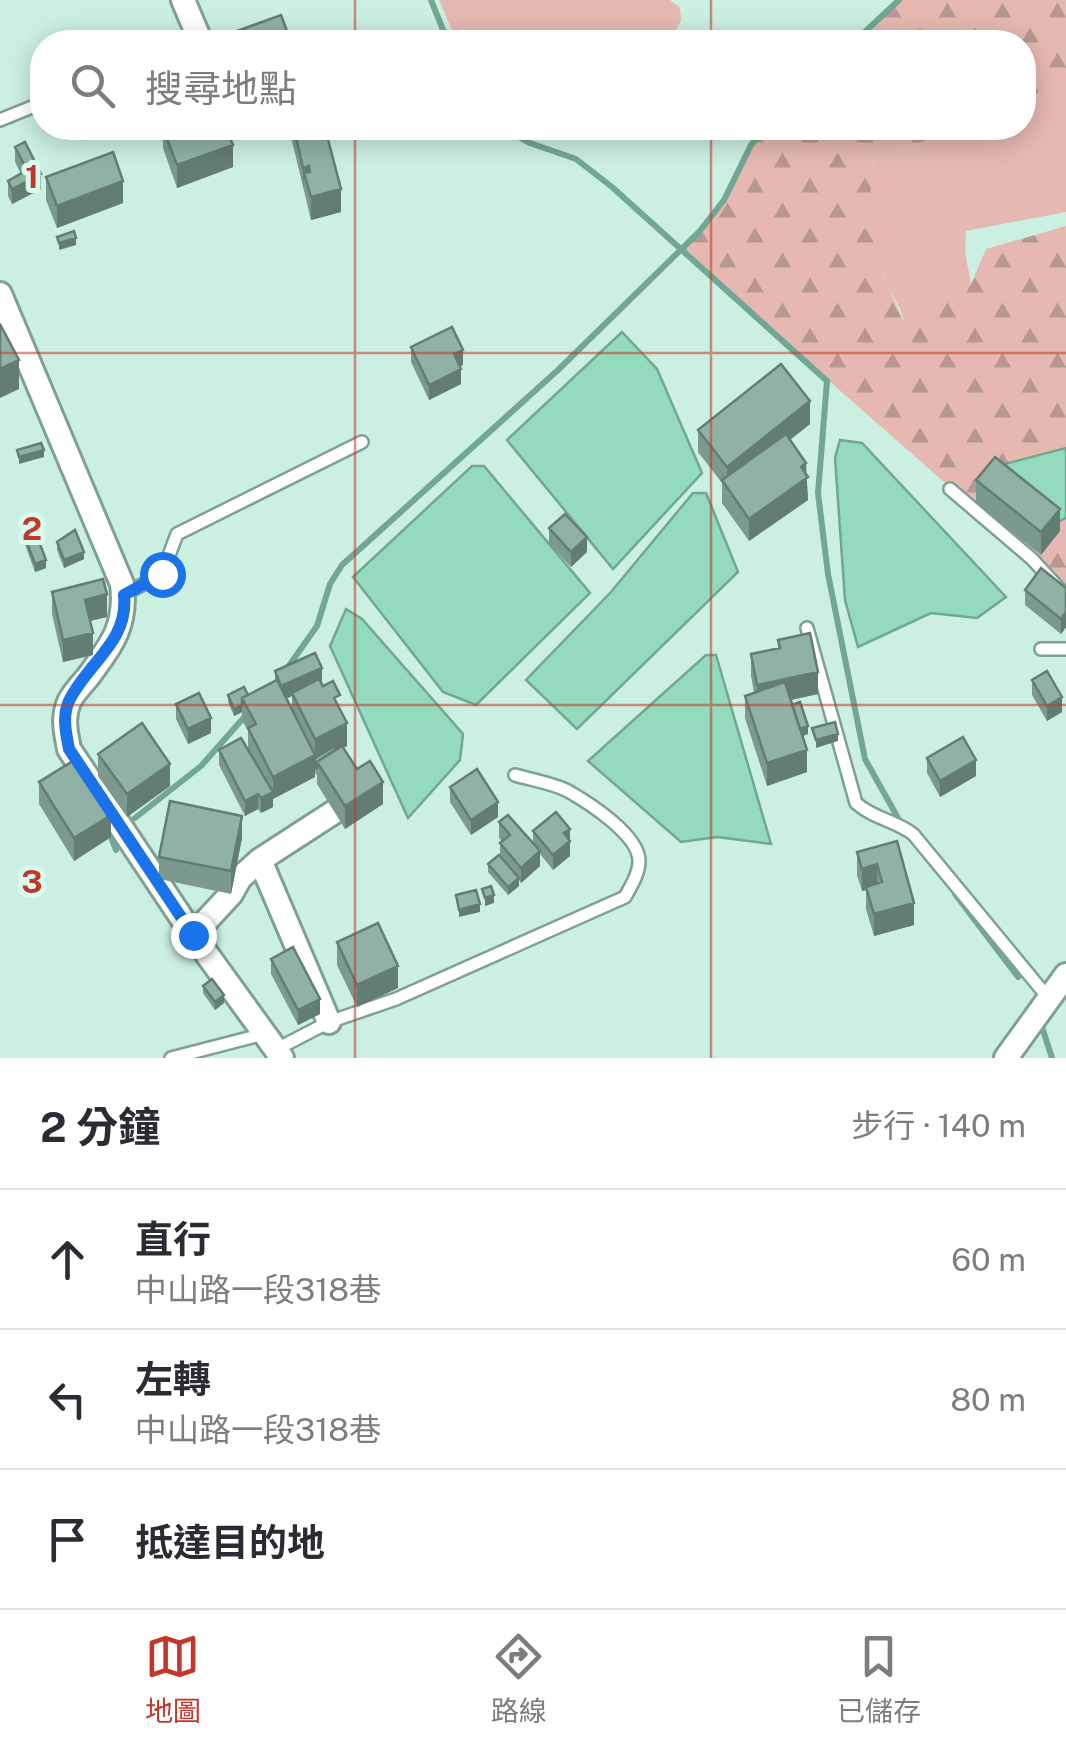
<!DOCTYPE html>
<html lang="zh-TW">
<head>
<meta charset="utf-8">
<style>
  body { margin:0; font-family:"Public Sans","Noto Sans TC",sans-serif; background:#f2f2f3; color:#2b2b33 }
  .stop { position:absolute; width:30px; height:30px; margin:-22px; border:8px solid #1a73e8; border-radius:50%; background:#fff }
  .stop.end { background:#1a73e8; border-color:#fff; box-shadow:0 2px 10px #0008 }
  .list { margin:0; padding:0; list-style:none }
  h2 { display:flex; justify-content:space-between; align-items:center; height:130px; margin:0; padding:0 40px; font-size:42px }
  h2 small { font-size:32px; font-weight:400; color:#7c7c81 }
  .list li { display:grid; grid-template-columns:65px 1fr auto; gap:30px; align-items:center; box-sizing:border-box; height:140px; padding:0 40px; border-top:2px solid #e1e1e2 }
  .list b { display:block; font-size:38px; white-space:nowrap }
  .list p { margin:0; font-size:32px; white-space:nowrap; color:#7c7c81 }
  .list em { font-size:32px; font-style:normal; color:#7c7c81 }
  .icon { flex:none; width:55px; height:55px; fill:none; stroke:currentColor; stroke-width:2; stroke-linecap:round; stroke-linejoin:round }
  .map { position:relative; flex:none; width:1066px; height:1058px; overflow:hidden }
  .search { position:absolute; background:#fff; box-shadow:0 5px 25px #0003; left:30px; right:30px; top:30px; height:110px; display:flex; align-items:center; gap:25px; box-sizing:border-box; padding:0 35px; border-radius:40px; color:#7c7c81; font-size:38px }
  .sheet { height:550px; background:#fff }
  nav { display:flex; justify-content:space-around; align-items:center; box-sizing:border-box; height:140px; border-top:2px solid #e1e1e2; background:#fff; font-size:28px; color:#7c7c81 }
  nav a { display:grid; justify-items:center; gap:5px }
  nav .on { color:#c3362a }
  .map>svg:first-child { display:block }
  .grass { fill:#e5b9b2 }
  .forest { fill:url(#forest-firs) }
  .water { fill:#93dabf; stroke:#71a793; stroke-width:2.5 }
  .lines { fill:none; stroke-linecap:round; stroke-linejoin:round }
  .stream { stroke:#71a793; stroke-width:6 }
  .lane-casing { stroke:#7fa194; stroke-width:16 }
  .street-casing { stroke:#7fa194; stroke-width:28 }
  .lane { stroke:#fff; stroke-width:11 }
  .street { stroke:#fff; stroke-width:22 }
  .wall { fill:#7b998d; fill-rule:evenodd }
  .shaded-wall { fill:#647d73 }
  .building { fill:#8fb2a4; stroke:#647d73; stroke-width:2.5 }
  .route { stroke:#1a73e8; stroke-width:12 }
  .grid { fill:none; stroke:#c3362a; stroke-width:2.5; stroke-opacity:0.55 }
  .grid-label { font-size:32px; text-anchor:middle; font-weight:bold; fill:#c3362a; stroke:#d8fced; stroke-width:10; stroke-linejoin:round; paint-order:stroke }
</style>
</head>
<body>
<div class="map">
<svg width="1066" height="1058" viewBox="0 0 1066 1058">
  <defs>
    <pattern id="forest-firs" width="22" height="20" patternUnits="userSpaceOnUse" patternTransform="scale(2.5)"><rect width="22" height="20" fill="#e5b9b2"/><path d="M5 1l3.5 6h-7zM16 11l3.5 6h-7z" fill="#b99791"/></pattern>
  </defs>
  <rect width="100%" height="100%" fill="#cbefe0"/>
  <path class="grass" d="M439,0H670L680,8L681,20L671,42L601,40L594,42H457Z
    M1066,84V212L966,231L965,252L971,284L904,323C903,308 890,294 885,279C878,258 870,232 869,209C868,193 872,176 873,161L957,128H1024V101Z"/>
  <path class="forest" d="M900,0H1066V84L1024,101V42H854Z
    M769,128H957L873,161L869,209L878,225L883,275L904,322L971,284L986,249L1066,226V594L1018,547L680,250L724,200L751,145Z"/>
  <path class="water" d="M622,332L657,369L702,473L613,569L507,440Z
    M840,440L862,443L1006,597L977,618L931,613L858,647L845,600L835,458Z
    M1066,448V518L1055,523L1001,465Z
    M472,466H484L590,593L476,705L443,692L353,577Z
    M693,493H706L738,572L577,729L526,680L611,592Z
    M346,609L362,619L463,734L460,760L408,818L330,646Z
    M706,655H716L771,844L717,837L681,842L588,761Z"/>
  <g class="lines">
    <path class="stream" d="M431,0L448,42
      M854,42L899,0
      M502,128L530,143L576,159L612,187L827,381L818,493L828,574L865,759L898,818
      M288,667L317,626L330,584L342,565L558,370L699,232L724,200L751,145L766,128
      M135,818L201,766L247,714
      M111,837L116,850
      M955,894L1018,977
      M1040,1021L1052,1058"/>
    <defs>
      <path id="lane" d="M0,120L42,103
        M950,489L1032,559L1066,596
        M123,595L162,574L177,534L362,442
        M807,628L856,803C874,819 895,820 913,834L1050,1000
        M1041,649H1066
        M277,1049L329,1022L396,999L625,897C631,886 639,874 639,861C639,835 589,803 568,791C552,783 532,780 515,775
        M171,1058L264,1034"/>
      <path id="street" d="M183,0L197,33
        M0,294L122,584C127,626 112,644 88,677C82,684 73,693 69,702C62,718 66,733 69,749L193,935L282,1058
        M260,860L329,1022
        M193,935L231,894L240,878L260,860L334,812
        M1006,1058L1066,975"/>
    </defs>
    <use href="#lane" class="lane-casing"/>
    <use href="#street" class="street-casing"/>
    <use href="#lane" class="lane"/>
    <use href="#street" class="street"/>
  </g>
  <path class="wall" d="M163,128L233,167L177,188L163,148Z
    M292,128H325L341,212L311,220L292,141Z
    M15,147L41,189L12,204L8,196V181L21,174L15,162Z
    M46,177L123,203L57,228L46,200Z
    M411,347L463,365L460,366L461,384L429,400L411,362Z
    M810,424L790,440L806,475L808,500L749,541L722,503V483L698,452V430Z
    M976,480L1060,531L1041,555L976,503Z
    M549,528L587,552L571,567L549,543Z
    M23,532L46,568L35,572L23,539Z
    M57,542L84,559L64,568L57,550Z
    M1066,588V627L1061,634L1025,605V590Z
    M52,592L107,617L90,621L93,655L63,662L52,614Z
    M778,640L818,694L791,700L808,734L803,736L807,772L767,786L745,718V696L754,693L751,676V654L778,648Z
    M275,671L322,683L340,709L347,746L343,748L383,804L345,829L317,784V776L315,772V777L273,799V807L261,813L258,809L245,816L219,765V750L248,749V731L242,720V712L234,716L228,702V695H248L275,681ZM292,696V710L286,699Z
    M1032,680L1062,712L1047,721L1032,695Z
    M176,704L211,733L188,744L176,719Z
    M98,754L170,786L127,817L98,776Z
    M927,758L976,776L940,797L927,773Z
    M39,782L111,837L74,861L39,804Z
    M450,787L498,817L471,835L450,802Z
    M499,822L533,843V831L570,829V856L553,870L540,854V866L521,883L519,880V886L508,895L488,872V864L500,856V843L502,841L499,838Z
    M242,838L231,894L159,879V857Z
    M897,841L914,925L874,936L866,909V890L862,891L857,875V852Z
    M337,942L398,988L357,1007L337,965Z
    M271,959L320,1014L298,1025L271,974Z
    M203,986L224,1003L215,1010L203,993Z"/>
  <path class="shaded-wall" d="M233,145V167L177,188V165Z
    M309,166V189L304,173L303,190V168Z
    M41,174V189L12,204V189Z
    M123,181V203L57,228V206Z
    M341,189V212L311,220V197Z
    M76,238V245L59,250V243Z
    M463,350V365L454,369V354Z
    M19,360V389L0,398V369Z
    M461,369V384L429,400V385Z
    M810,401V424L727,489V467Z
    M44,450V457L19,464V457Z
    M806,463L808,500L749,541V519Z
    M1060,509V531L1041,555V532Z
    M587,537V552L571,567V552Z
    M84,552V559L64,568V560Z
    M46,560V568L35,572V564Z
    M107,594V617L85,622V600Z
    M1066,612V627L1061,634V619Z
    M93,633V655L63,662V640Z
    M322,668V683L292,693V696L281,701V686Z
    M818,672V694L757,707V685Z
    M1062,697V712L1047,721V706Z
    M242,705V712L234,716V709Z
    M211,718V733L188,744V729Z
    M347,723V746L315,762V739Z
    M808,726V734L798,738V730Z
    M838,734V741L816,748V740Z
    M807,750V772L767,786V763Z
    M315,755V777L273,799V777Z
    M976,760V776L940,797V781Z
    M170,764V786L127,817V794Z
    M383,782V804L345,829V806Z
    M273,792V807L261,813V798Z
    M258,794V809L245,816V801Z
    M498,802V817L471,835V820Z
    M111,815V837L74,861V838Z
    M242,816V838L231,894V871Z
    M570,829V856L553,870V855L564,833Z
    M540,851V866L521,883V868Z
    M877,864V887L862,891V869Z
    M519,878V886L508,895V887Z
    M494,895V903L485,906V898Z
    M914,903V925L874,936V914Z
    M480,904V912L459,917V910Z
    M398,966V988L357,1007V985Z
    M224,995V1003L215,1010V1002Z
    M320,999V1014L298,1025V1010Z"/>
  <path class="building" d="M281,15L291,42H232L229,34Z
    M163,128H226L233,145L177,165Z
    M294,128H325L341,189L311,197L304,173L310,172L309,166L303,168Z
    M25,142L41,174L12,189L8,181L27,170L15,147Z
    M113,152L123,181L57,206L46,177Z
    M74,231L76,238L59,243L57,237Z
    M0,324L19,360L0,369Z
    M452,327L463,350L454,354L461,369L429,385L411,347Z
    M781,364L810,401L727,467L698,430Z
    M786,434L806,463L801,467L808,477L749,519L722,480Z
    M41,443L44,450L19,457L17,450Z
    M995,457L1060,509L1041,532L976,480Z
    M565,514L587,537L571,552L549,528Z
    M34,528L46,560L35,564L23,532Z
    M75,530L84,552L64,560L57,542Z
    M1041,568L1066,588V612L1061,619L1025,590Z
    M103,579L107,594L85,600L93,633L63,640L52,592Z
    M810,633L818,672L757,685L751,654L780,648L778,640Z
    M315,653L322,668L281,686L275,671Z
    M1047,671L1062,697L1047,706L1032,680Z
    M319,679L323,686L333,681L340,695L334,698L347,723L315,739L292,693Z
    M277,680L315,755L273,777L248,728L256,724L242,698Z
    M785,682L807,750L767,763L745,696Z
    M244,687L248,695L242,698V705L234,709L228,695Z
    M199,693L211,718L188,729L176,704Z
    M800,702L808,726L800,729L792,705Z
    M835,722L838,734L816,740L812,728Z
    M142,723L170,764L127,794L98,754Z
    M963,737L976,760L940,781L927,758Z
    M241,738L273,792L261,798L258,794L245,801L219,750Z
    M335,746L336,749L317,762V769L315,765V758Z
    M342,746L357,769L370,761L383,782L345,806L317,762Z
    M76,759L111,815L74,838L39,782Z
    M477,769L498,802L471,820L450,787Z
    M170,801L242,816L231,871L159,857Z
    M556,812L570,829L564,833L570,841L553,855L533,831Z
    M508,815L540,851L521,868L500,843L510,835L499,822Z
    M897,841L914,903L874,914L866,887L882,882L877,864L862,869L857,852Z
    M499,855L519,878L508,887L488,864Z
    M491,886L494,895L485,898L482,889Z
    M476,890L480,904L459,910L456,895Z
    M378,923L398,966L357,985L337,942Z
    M293,947L320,999L298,1010L271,959Z
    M212,979L224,995L215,1002L203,986Z"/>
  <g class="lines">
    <path class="route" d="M162,574L124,595C129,642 87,663 69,701C62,716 66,733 69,749L193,935"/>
  </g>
  <path class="grid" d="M355,0V42M711,0V42M355,128V1058M711,128V1058M0,353H1066M0,705H1066"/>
  <g class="grid-label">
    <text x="32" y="188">1</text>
    <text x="32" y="540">2</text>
    <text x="32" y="893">3</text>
  </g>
</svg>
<div class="stop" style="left:162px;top:574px"></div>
<div class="stop end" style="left:193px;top:935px"></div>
<div class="search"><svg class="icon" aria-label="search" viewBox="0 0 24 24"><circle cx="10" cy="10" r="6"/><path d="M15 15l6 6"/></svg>搜尋地點</div>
</div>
<section class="sheet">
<h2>2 分鐘<small>步行 · 140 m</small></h2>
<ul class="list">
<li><svg class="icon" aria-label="ahead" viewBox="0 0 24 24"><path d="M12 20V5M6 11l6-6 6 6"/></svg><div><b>直行</b><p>中山路一段318巷</p></div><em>60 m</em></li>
<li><svg class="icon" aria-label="left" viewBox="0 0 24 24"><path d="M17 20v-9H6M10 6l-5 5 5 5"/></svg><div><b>左轉</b><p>中山路一段318巷</p></div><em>80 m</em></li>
<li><svg class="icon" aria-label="arrive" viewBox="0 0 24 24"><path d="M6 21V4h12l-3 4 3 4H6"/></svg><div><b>抵達目的地</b></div></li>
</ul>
</section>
<nav>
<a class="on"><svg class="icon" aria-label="map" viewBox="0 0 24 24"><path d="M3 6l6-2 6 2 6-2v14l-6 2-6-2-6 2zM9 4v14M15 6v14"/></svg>地圖</a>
<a><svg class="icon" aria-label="directions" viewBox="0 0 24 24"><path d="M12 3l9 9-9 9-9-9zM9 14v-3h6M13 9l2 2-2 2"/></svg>路線</a>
<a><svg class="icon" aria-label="saved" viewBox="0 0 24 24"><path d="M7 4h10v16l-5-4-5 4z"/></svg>已儲存</a>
</nav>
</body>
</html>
